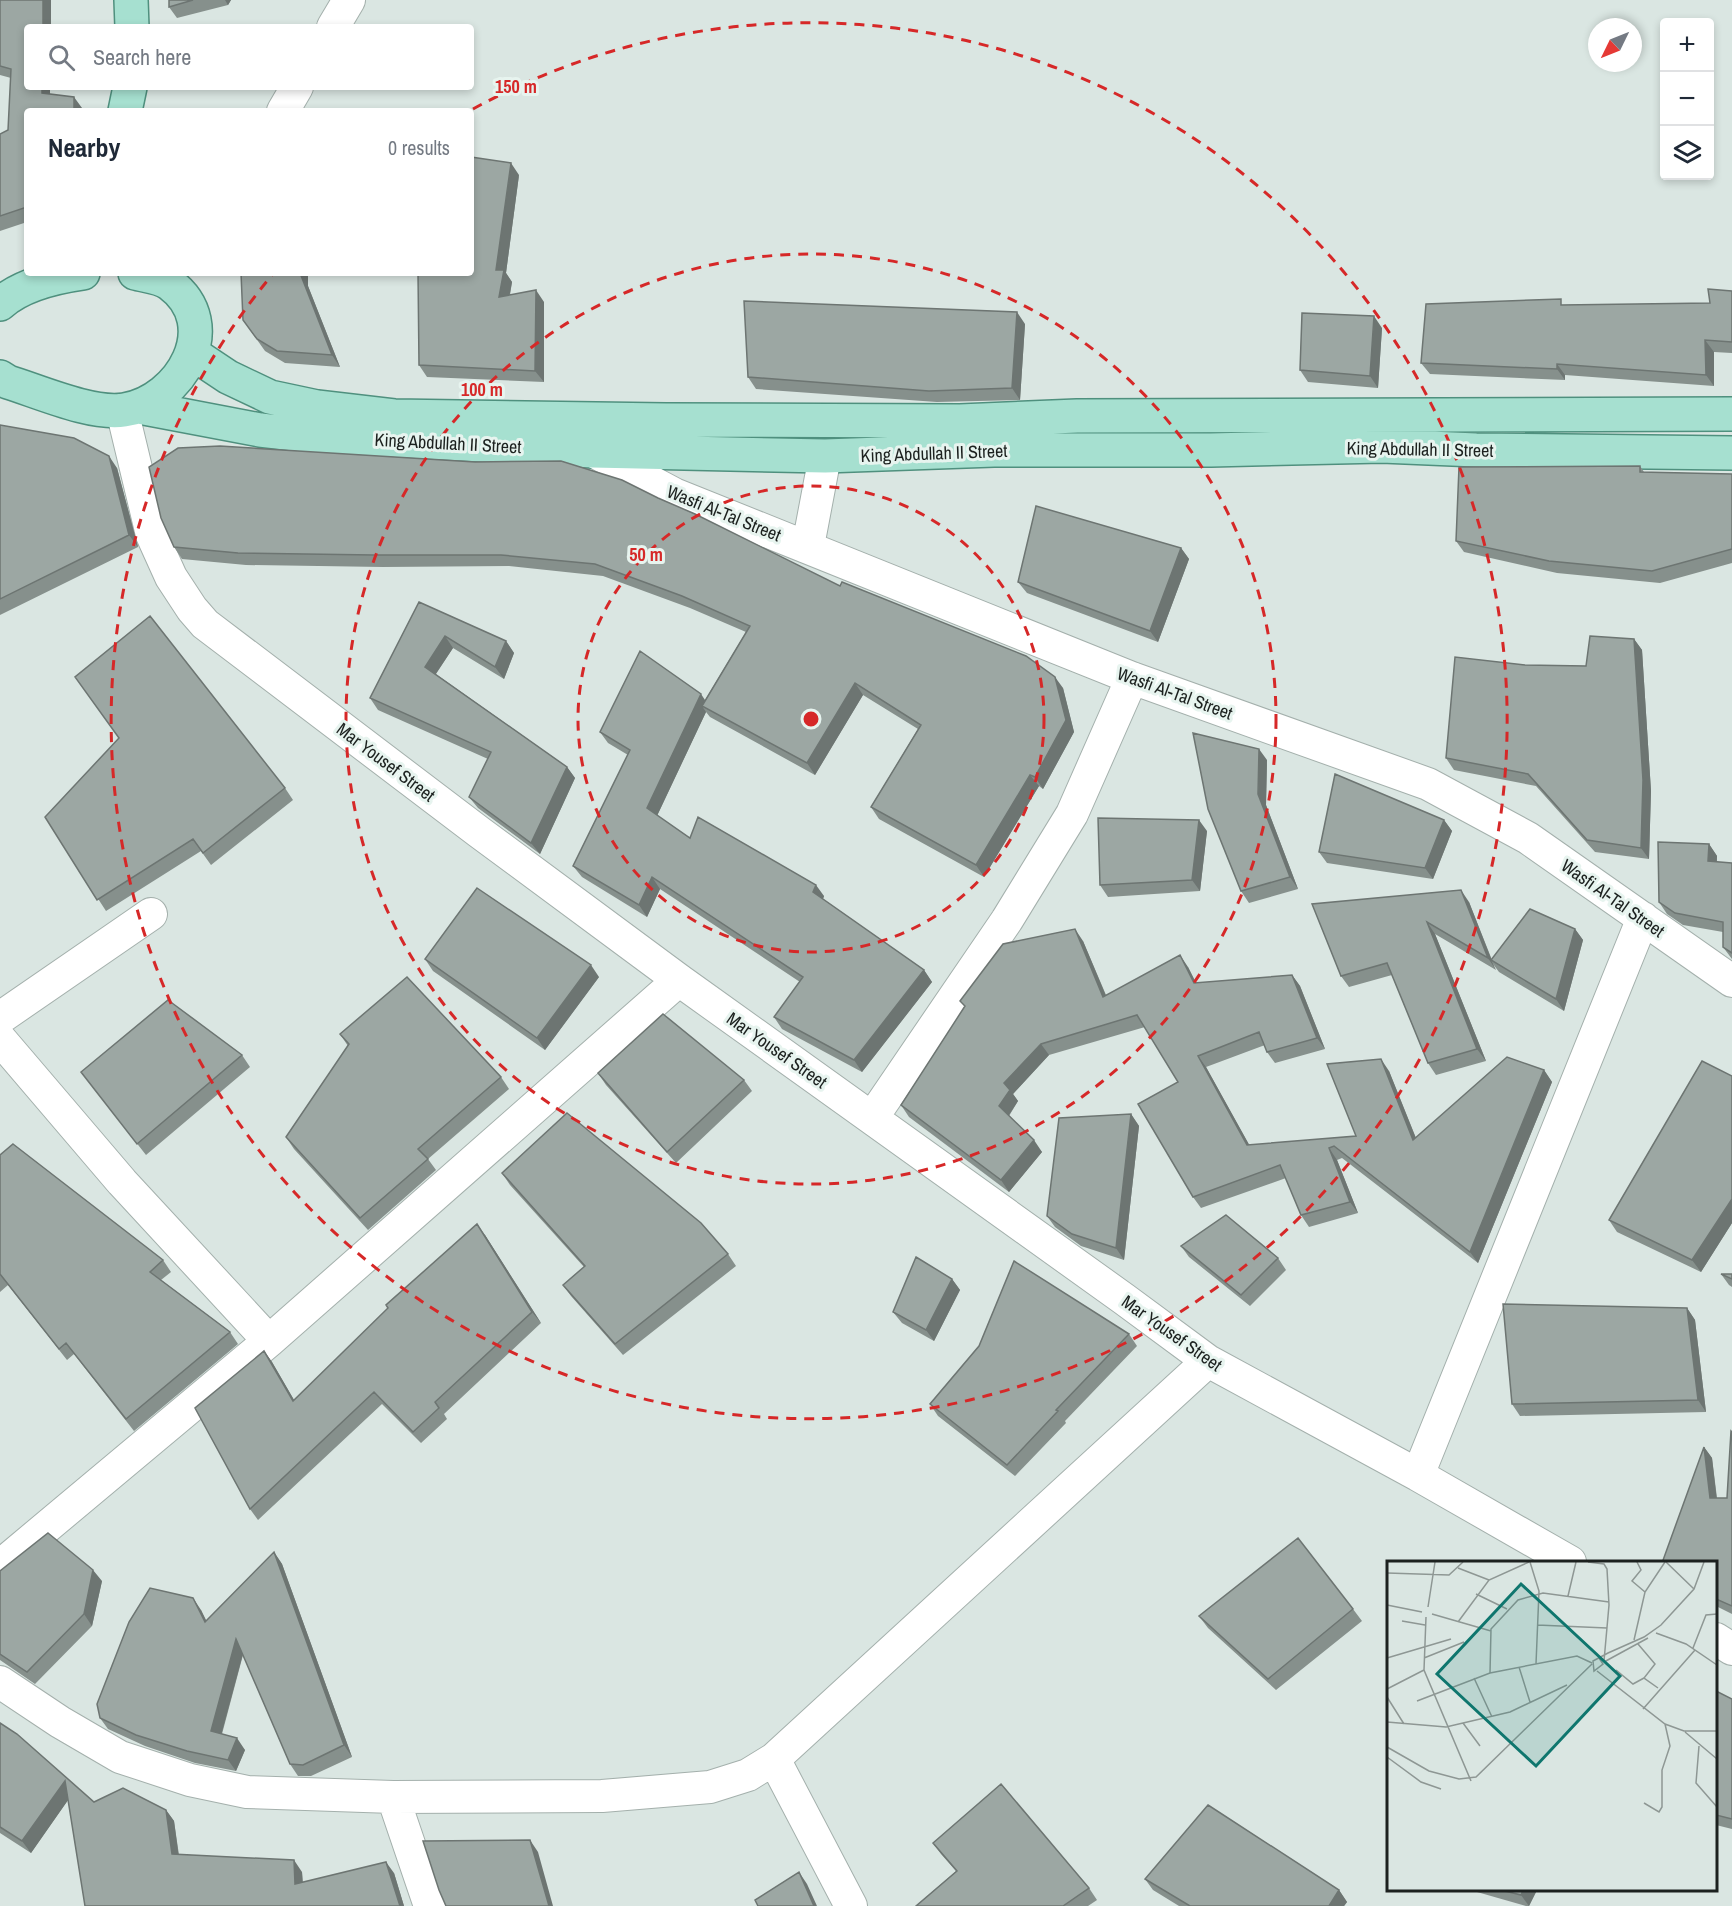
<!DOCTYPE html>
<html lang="en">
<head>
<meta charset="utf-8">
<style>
  body { margin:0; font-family:"Archivo Narrow",sans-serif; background:#f6f6f7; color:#1f2937 }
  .controls { position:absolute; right:18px; top:18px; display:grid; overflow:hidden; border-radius:6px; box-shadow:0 3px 9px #0003 }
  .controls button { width:54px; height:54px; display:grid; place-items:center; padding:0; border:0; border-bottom:2px solid #e0e1e3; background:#fff; color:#1f2937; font:30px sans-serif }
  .compass { position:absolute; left:1588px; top:18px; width:54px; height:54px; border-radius:50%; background:#fff; box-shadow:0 3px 9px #0003; rotate:227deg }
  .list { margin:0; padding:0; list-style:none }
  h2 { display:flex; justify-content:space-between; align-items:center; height:78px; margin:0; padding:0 24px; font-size:26px }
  h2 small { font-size:20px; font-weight:400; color:#747a83 }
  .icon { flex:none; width:33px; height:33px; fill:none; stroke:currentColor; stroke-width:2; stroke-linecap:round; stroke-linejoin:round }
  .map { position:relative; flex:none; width:1732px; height:1906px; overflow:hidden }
  .search { position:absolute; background:#fff; box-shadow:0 3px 9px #0003; left:24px; top:24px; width:450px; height:66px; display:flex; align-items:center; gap:15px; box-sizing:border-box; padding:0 21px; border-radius:6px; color:#747a83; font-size:22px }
  .panel { position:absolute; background:#fff; box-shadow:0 3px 9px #0003; left:24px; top:108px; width:450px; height:168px; border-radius:6px }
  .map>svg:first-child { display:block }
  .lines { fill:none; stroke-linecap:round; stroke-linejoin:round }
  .minor-casing { stroke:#a4b0ac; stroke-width:34 }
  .major-casing { stroke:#4f907e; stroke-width:36 }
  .minor { stroke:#fff; stroke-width:32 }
  .major { stroke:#a6e0d0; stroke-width:33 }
  .wall { fill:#86908c }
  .shaded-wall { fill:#6d7572 }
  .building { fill:#9ca7a3; stroke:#6d7572; stroke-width:1.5 }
  .ring { fill:none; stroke:#d62828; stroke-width:3; stroke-dasharray:10 8 }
  .labels { text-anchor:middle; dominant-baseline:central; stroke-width:6; stroke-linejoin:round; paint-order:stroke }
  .street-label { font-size:18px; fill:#1c211f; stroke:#e7f4ef }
  .inset-road { fill:none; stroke:#8e9794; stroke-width:1.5 }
  .view { fill:#0f766e; fill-opacity:0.15; stroke:#0f766e; stroke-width:3 }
  .inset-edge { fill:none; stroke:#1c211f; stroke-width:3 }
  .centre { fill:#d62828; stroke:#e7f4ef; stroke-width:3 }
  .ring-label { font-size:18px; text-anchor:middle; font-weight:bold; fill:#d62828; stroke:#e7f4ef; stroke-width:6; stroke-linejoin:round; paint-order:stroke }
</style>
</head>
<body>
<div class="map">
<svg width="1732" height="1906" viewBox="0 0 1732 1906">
  <rect width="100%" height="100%" fill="#dae6e2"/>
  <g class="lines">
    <defs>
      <path id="minor" d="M333,27L349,0
        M283,111L297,87
        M122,410L152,535L171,577L192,609L205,624L479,832L679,980L1124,1299L1208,1361L1418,1475L1570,1562
        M593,451L674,494L1132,678L1428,784L1528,838L1732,981
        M808,546L825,456
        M0,1018L151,914
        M0,1039L122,1182L269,1341
        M872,1118L1007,920L1072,814L1132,678
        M1418,1475L1643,918
        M0,1566L269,1341L679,980
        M1716,1639L1732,1649
        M0,1682L60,1722L120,1757L190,1780L247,1792L393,1797L602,1796L710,1787L748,1775L774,1759L1208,1361
        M774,1759L851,1906
        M393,1797L430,1906"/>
      <path id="major" d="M131,0L132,27
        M125,111L130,87
        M0,304C21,285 55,277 83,273
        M192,353L228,377L270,397L317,407L394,416L666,420L960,421L1077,416L1732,414
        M0,377L8,382C40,392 92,415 124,410C181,401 225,325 170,284C161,277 146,276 135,273
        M139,407L260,430L312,436L593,451L825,456L994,450H1211L1382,446L1476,450L1732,453"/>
    </defs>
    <use href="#minor" class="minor-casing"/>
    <use href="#major" class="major-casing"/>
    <use href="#minor" class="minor"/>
    <use href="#major" class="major"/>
  </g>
  <path class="wall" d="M0,0H51V27H27V87H50V94L82,108L27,111V222L0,231V134L8,130L11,78L0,75Z
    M169,0H231L228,5L177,18L169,7Z
    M519,175L506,273L512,282L510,295L544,302V382L427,377L419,365L471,273Z
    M308,286L340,367L285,363L265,351L243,320Z
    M1732,291V353L1714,352V386L1565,375V380L1430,374L1421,363L1565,305L1710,303Z
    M1025,324L1020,400L937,402L756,389L748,377Z
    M1382,328L1378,388L1308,382L1300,370Z
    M0,425L117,468L138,547L0,615Z
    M1640,466L1644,472L1732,474V563L1660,583L1557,573L1464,552L1456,541Z
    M658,498L840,586L1063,688L1074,732L1043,789L1039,786L984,877L879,819L871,807L918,729L863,695L815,775L710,717L706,712L657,816L690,838L824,896L823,899L924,970L932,982L862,1072L782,1029L774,1017L800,982L660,889L647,917L582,877L573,866L628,755L608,743L600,732L705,700L746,632L690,608L603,576L509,566L383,567L246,565L182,559L174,547Z
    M1181,548L1189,559L1158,642L1027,593L1018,582Z
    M419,602L506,641L514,653L504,679L453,648L436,674L567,767L575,778L540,854L478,808L469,797L488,759L378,710L370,698Z
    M1634,639L1642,650L1651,791L1649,859L1595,852L1536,786L1454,770L1446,758L1525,665L1586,666Z
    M1267,760L1266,805L1298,889L1249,903L1241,891Z
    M285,788L293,800L211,865L201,851L106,911L45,817Z
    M1444,820L1452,831L1433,879L1327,863L1319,852Z
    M1207,831L1200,891L1108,897L1100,885Z
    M1709,844L1717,856V862L1732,863V959L1723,947V932L1683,925L1667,914L1659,902Z
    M1469,902L1492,960L1575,929L1583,940L1564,1011L1499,972L1493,964L1496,970L1435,934L1486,1061L1436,1075L1428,1063L1392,975L1349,987L1341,976L1312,904Z
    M1083,941L1106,995L1188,967L1196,983L1292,975L1300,986L1325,1049L1275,1063L1267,1052L1265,1045L1206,1067L1249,1145L1356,1136L1389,1071L1416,1138L1544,1070L1552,1082L1478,1263L1342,1158L1337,1160L1358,1213L1309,1227L1301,1215L1286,1178L1201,1208L1193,1197L1178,1082L1145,1027L1049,1055L1013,1094L1018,1101L1009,1116L1042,1152L1009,1192L909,1117L901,1105L965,1007L960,1001Z
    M425,959L599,977L545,1050L433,971Z
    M340,1034L501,1077L509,1089L428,1159L436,1170L368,1230L294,1149L286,1137L348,1046Z
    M242,1055L250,1067L146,1155L81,1072Z
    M598,1073L744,1080L752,1091L676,1163L606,1085Z
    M1732,1076V1223L1701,1272L1617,1232L1609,1220Z
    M1131,1114L1139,1126L1124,1260L1081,1246L1055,1227L1047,1216Z
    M0,1155L163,1260L171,1272L161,1280L230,1332L238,1344L134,1431L74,1354L67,1360L8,1285L0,1292Z
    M502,1173L728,1254L736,1266L623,1355L571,1296L563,1285L584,1267L510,1185Z
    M485,1235L541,1323L444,1414L447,1419L421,1443L382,1404L258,1520L250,1509L264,1351L272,1362L294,1400Z
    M1181,1246L1278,1258L1286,1270L1250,1306L1189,1257Z
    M1721,1274H1732V1287L1729,1285Z
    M952,1279L960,1290L934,1341L902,1323L893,1312Z
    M1687,1308L1695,1320L1706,1412L1520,1416L1512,1404Z
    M1129,1334L1137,1346L1065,1421L1066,1423L1015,1476L938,1416L930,1404Z
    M1732,1432V1614L1716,1606V1563L1704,1447L1712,1458L1717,1498H1727Z
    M274,1552L282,1564L352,1757L311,1776H298L290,1764L243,1655L222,1734L245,1750L236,1771L195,1763L145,1746L108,1729L100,1718L201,1610L206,1621Z
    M0,1571L102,1581L92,1626L35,1684L0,1660Z
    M1353,1609L1362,1621L1276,1690L1208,1628L1199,1616Z
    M1716,1691L1732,1699V1829L1716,1825Z
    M0,1723L94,1802L166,1810L174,1821L179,1855L302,1872L303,1882L394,1873L404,1906H85L68,1800L31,1853L0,1833Z
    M933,1843L1089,1888L1097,1900L1088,1906H916L956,1871L941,1854Z
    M1145,1879L1339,1890L1347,1902L1344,1906H1179L1153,1890Z
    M1470,1890H1537L1529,1906H1526Z"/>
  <path class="shaded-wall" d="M43,0H51V27H43Z
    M225,0H231L228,5Z
    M42,87H50V105L42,93Z
    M74,97L82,108V111H74Z
    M511,163L519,175L506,273L512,282L507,309L499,297L496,270Z
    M300,273H308V286L340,367L332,355Z
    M536,290L544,302V382L535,371Z
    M1017,312L1025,324L1020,400L1012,388Z
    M1374,316L1382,328L1378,388L1370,376Z
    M1705,340L1714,352V386L1706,375Z
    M1557,364L1565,375V380L1557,369Z
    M109,456L117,468L138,547L129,535Z
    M1181,548L1189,559L1158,642L1150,631Z
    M445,636L453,648L433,678L425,667Z
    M1634,639L1642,650L1651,791L1649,859L1641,848Z
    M506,641L514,653L504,679L495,667Z
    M1055,677L1063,688L1074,732L1043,789L1035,777Z
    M855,683L863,695L815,775L807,763Z
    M701,694L709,706H702L706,712L655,820L647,808Z
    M1259,749L1267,760L1266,805L1298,889L1290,877L1258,794Z
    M567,767L575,778L540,854L531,843Z
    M1030,775L1039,786L984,877L976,865Z
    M1199,820L1207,831L1200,891L1192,880Z
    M1444,820L1452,831L1433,879L1425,868Z
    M1709,844L1717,856L1716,873L1708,861Z
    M652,877L660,889L647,917L639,905Z
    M816,885L824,896L821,904L813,892Z
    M1461,890L1469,902L1492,961L1491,960L1496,970L1488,958Z
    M1427,922L1435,934L1486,1061L1477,1049Z
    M1075,929L1083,941L1111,1008L1103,997Z
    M1575,929L1583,940L1564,1011L1556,999Z
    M1180,955L1188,967L1202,995L1194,983Z
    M591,965L599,977L545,1050L537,1038Z
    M924,970L932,982L862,1072L854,1060Z
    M1292,975L1300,986L1325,1049L1317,1038Z
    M1041,1044L1049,1055L1013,1094L1018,1101L1007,1118L999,1106L1004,1083Z
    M1198,1056L1206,1067L1256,1157L1247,1145Z
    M1381,1059L1389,1071L1421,1151L1413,1140Z
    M1544,1070L1552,1082L1478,1263L1470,1252Z
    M1131,1114L1139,1126L1124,1260L1116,1248Z
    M1034,1140L1042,1152L1009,1192L1001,1180Z
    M1329,1148L1337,1160L1358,1213L1350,1202Z
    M1732,1199V1223L1701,1272L1692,1260Z
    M477,1224L485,1235L541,1323L532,1312Z
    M952,1279L960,1290L934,1341L926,1330Z
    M1687,1308L1695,1320L1706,1412L1698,1400Z
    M264,1351L272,1362L301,1412L293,1401Z
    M1704,1447L1712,1458L1718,1510L1710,1498Z
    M274,1552L282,1564L352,1757L344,1745Z
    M93,1570L102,1581L92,1626L84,1614Z
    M193,1598L201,1610L213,1634L205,1622Z
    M236,1639L244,1650L219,1743L211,1731Z
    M237,1738L245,1750L236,1771L228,1760Z
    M65,1781L73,1793L31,1853L22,1841Z
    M166,1810L174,1821L180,1866L172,1854Z
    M530,1840L538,1852L553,1906H549Z
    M294,1860L302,1872L303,1896L295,1884Z
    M386,1862L394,1873L404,1906H400Z
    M799,1872L807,1884L817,1906H814Z
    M1339,1890L1347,1902L1344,1906H1329Z
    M1523,1890H1537L1529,1906L1521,1895Z"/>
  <path class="building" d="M0,0H43V27H27V87H42V93L74,97V111H27V207L0,216V134L8,130L11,69L0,66Z
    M169,0H193L169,7Z
    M471,157L511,163L496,270H504L499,297L536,290L535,371L419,365L418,273H471Z
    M241,273H300L332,355L277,351L257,339L243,320Z
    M1708,289L1732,291V342L1705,340L1706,375L1557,364V369L1421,363L1426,304L1561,299V305L1710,303Z
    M744,301L1017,312L1012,388L929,391L748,377Z
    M1302,313L1374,316L1370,376L1300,370Z
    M0,425L74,438L109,456L129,535L0,599Z
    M220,446L475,462L561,461L622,480L658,498L695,514L840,586L842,582L1026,656L1055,677L1066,720L1035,777L1030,775L976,865L871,807L921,725L855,683L807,763L702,706L750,626L682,596L595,564L501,555H374L238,553L174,547L161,518L149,467L178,448Z
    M1640,466V472L1732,474V549L1652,571L1549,561L1456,541L1459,467Z
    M1036,506L1181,548L1150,631L1018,582Z
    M419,602L506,641L495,667L445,636L425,667L567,767L531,843L469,797L491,752L370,698Z
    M150,616L285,788L203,853L193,839L97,900L45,817L119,738L75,677Z
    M1590,636L1634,639L1643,780L1641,848L1587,840L1528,774L1446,758L1455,657L1525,665L1586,666Z
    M640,651L701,694L647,808L690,838L698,817L816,885L813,892L924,970L854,1060L774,1017L803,977L652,877L639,905L573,866L630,750L600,732Z
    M1193,733L1259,749L1258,794L1290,877L1241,891L1208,809Z
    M1335,774L1444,820L1425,868L1319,852Z
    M1098,818L1199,820L1192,880L1100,885Z
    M1658,842L1709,844L1708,861L1732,863V953L1723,947V922L1675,913L1659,902Z
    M477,888L591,965L537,1038L425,959Z
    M1461,890L1488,958L1427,922L1477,1049L1428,1063L1387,963L1341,976L1312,904Z
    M1530,909L1575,929L1556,999L1491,960Z
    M1075,929L1103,997L1180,955L1194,983L1292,975L1317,1038L1267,1052L1259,1032L1198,1056L1247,1145L1356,1136L1327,1064L1381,1059L1413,1140L1507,1057L1544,1070L1470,1252L1334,1146L1329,1148L1350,1202L1301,1215L1280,1165L1193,1197L1138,1104L1178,1082L1137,1015L1041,1044L1004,1083L1010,1090L999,1106L1034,1140L1001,1180L901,1105L965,1006L960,1001L1003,944Z
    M407,977L501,1077L418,1149L428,1159L360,1218L286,1137L349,1044L340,1034Z
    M168,1000L242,1055L137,1144L81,1072Z
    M663,1014L744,1080L667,1152L598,1073Z
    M1702,1061L1732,1076V1199L1692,1260L1609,1220Z
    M567,1113L701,1223L728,1254L615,1344L563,1285L585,1266L502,1173Z
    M1131,1114L1116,1248L1072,1234L1047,1216L1059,1118Z
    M13,1144L163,1260L150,1272L230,1332L126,1419L66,1343L59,1349L0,1274V1155Z
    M1226,1215L1278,1258L1241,1295L1181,1246Z
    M477,1224L532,1312L435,1402L439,1408L413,1432L374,1392L250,1509L195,1408L264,1351L293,1401L388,1308L386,1305Z
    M916,1257L952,1279L926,1330L893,1312Z
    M1014,1261L1129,1334L1056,1410L1058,1411L1007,1465L930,1404L979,1346Z
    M1721,1274H1732V1279Z
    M1503,1304L1687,1308L1698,1400L1512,1404Z
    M1731,1431L1732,1432V1606L1716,1599V1563H1662L1704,1447L1710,1498H1727Z
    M48,1533L93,1570L84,1614L27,1672L0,1654V1571Z
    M1298,1538L1353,1609L1268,1679L1199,1616Z
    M274,1552L344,1745L303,1765L290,1764L236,1639L211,1731L237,1738L228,1760L187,1751L136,1735L100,1718L97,1704L129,1622L150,1588L193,1598L205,1622Z
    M1716,1691L1732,1699V1819L1716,1815Z
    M0,1723L17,1734L94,1802L123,1788L166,1810L172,1854L294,1860L295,1884L386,1862L400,1906H85L65,1781L22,1841L0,1827Z
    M1001,1784L1089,1888L1063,1906H916L957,1871L933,1843Z
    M1208,1805L1339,1890L1329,1906H1190L1145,1879Z
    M530,1840L549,1906H446L439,1890L423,1841Z
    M799,1872L814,1906H758L755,1900Z
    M1501,1890H1523L1521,1895Z"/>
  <g class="ring">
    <circle cx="811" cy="719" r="233"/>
    <circle cx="811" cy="719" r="465"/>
    <path d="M473 109A698 698 0 1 1 272 275"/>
  </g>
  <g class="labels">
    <g class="street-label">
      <text transform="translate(448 443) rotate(3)">King Abdullah II Street</text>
      <text transform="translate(1420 449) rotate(1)">King Abdullah II Street</text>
      <text transform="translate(934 453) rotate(-2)">King Abdullah II Street</text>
      <text transform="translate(724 513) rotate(22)">Wasfi Al-Tal Street</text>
      <text transform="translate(1175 693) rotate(20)">Wasfi Al-Tal Street</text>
      <text transform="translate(386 762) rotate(37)">Mar Yousef Street</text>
      <text transform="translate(1613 898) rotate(35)">Wasfi Al-Tal Street</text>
      <text transform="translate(777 1050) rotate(35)">Mar Yousef Street</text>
      <text transform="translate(1172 1333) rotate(35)">Mar Yousef Street</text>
    </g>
  </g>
  <g transform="translate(1387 1561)">
    <rect width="330" height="330" fill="#dae6e2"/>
    <path class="inset-road" d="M143,1L152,30L149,103M201,1L217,3L220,8L222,44L217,100M250,1L254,9L245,20L258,31M279,1L307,28M71,7L102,19M0,12L62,14L76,1M89,33L120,48M181,35L189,1M0,44L35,51M41,46L48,1M45,53L104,70M39,56L37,109L84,220M15,60L38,64M71,61L102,19L142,1M150,64L220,67M269,72L299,83L330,104M247,79L258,31L278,1M251,83L268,103L257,117L271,127M306,87L319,54L330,53M0,97L64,78M37,97L77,81M212,97L216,103L207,110L206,100L221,92L257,76L274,64L307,28L317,1M217,101L261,77M132,106L143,141M229,109L246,123L257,117M210,110L278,163L297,170H330M103,112L104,68L131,39L156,32L222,41M87,117L105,156M0,128L37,109M0,136L17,163M30,140L103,112L190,95L205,102M256,148L308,89M0,161L59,166L123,151L180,124M76,162L93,185M298,171L330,198M312,185L309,222L330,246M0,186L42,210L72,218L89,216L205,103M0,196L34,221L54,228M257,242L272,251L275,246V209L283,185L278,163"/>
    <path class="view" d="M134,23L233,115L149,205L50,113Z"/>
    <rect width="330" height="330" class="inset-edge"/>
  </g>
  <circle cx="811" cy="719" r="9" class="centre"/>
  <g class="ring-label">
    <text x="516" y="93">150 m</text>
    <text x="482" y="396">100 m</text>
    <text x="646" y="561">50 m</text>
  </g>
</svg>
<div class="controls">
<button>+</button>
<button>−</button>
<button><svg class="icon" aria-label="layers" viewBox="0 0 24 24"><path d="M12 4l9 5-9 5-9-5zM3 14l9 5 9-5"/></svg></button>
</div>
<svg class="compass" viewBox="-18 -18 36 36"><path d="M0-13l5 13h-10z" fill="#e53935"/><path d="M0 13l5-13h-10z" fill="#747a83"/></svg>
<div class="search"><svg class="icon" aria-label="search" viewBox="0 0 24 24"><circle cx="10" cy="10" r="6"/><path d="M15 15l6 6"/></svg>Search here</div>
<section class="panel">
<h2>Nearby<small>0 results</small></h2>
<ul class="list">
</ul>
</section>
</div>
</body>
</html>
